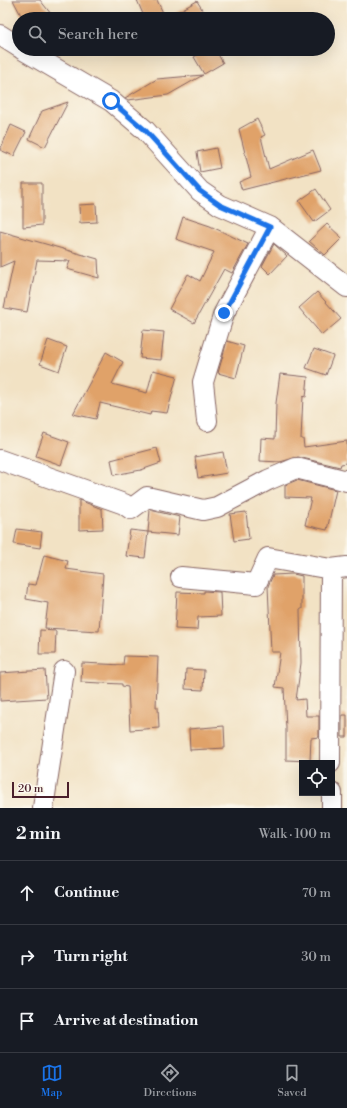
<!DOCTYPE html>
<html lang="en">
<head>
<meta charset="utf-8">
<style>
  body { margin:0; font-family:"Libre Bodoni",serif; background:#242831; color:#f1f3f6 }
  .controls { position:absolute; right:12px; bottom:12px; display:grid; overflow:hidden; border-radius:0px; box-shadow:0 4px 16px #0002 }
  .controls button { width:36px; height:36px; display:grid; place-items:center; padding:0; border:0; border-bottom:1px solid #363941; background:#171b24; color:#f1f3f6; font:20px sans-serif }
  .scale { position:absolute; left:12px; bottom:10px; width:57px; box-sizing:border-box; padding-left:4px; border:2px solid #4a1f2b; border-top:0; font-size:11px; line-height:14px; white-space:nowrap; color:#4a1f2b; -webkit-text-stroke:3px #fbf7ec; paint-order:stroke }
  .stop { position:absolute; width:12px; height:12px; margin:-9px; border:3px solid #1a73e8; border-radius:50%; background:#fff }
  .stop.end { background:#1a73e8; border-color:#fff; box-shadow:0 1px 4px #0008 }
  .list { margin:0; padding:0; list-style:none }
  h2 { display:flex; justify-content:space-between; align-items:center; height:52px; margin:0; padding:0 16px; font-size:17px }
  h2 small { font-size:13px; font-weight:400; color:#9ea1a6 }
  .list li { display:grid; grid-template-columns:26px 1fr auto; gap:12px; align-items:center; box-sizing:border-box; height:64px; padding:0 16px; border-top:1px solid #363941 }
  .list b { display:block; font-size:15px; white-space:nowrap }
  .list em { font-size:13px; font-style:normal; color:#9ea1a6 }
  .icon { flex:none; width:22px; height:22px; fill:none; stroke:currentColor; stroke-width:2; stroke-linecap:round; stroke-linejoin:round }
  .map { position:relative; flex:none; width:347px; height:808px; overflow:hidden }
  .search { position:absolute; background:#171b24; box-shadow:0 4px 16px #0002; left:12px; right:12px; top:12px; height:44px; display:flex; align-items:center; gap:10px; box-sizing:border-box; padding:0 14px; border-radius:22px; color:#9ea1a6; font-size:15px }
  .sheet { height:244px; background:#171b24 }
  nav { display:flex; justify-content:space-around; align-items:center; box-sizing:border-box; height:56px; border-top:1px solid #363941; background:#171b24; font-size:11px; color:#9ea1a6 }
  nav a { display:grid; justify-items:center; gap:2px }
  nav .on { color:#1a73e8 }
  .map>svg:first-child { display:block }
  .building { fill:#e0a269 }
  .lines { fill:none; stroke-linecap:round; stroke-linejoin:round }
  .street-casing { stroke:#856361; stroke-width:22 }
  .street { stroke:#fff; stroke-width:20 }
  .route { stroke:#1a73e8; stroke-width:5 }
</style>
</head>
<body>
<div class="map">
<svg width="347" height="808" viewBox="0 0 347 808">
  <rect width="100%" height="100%" fill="#fbf7ec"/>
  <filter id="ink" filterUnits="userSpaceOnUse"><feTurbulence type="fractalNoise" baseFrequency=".025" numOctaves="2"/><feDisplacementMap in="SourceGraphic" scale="8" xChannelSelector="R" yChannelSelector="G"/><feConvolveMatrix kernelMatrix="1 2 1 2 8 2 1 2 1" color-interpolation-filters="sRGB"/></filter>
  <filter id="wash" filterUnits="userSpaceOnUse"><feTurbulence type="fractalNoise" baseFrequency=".012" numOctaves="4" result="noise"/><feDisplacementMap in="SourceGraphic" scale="16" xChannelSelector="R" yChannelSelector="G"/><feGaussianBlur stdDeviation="0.9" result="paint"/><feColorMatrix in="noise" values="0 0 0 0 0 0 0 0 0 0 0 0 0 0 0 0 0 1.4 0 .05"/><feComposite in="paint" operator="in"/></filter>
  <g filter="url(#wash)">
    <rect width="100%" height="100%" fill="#f2e2c4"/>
    <g id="blocks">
      <path class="building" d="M13,0H40L55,19H23Z
        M137,0H157L164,15L154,19H145Z
        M197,1L208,19H165Z
        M208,49H215L223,63L204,74L194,57Z
        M203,75L168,95L128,100L125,98L157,79Z
        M68,102L45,147L29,139L42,111Z
        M257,119L265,135L261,137L269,169L313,150L321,170L242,190L239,182L251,177L239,129Z
        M11,125L26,132L14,156L0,150Z
        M216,148L220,168L200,172L197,152Z
        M23,183H42V225L23,227Z
        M316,189L330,210L314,222L299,201Z
        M96,204L97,222L80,223L79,205Z
        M183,217L210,226L248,244L232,273L224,269L194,323L169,309L188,274L200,281L214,252L176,239Z
        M327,224L342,238L325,255L309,241Z
        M0,231L98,259L99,278L67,269L70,261L37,260L27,312L4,308L14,261L0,267Z
        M274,244L287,256L270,274L262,266Z
        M317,292L341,319L322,335L299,308Z
        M143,330L164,332L161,360L140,358Z
        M48,340L67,347L59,371L40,364Z
        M227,341L244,346L236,378L218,373Z
        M314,349L333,356L326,375L306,368Z
        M106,352L123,362L112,384L147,393L153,370L177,376L167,413L151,411L150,415L100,403L96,419L73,414Z
        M280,374L308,377L306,397L303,396L301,439H303L304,447L347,441V463L341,464L340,467L298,457L280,462L260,461L261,438L275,439L276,403Z
        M44,433L69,442L61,465L36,456Z
        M157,448L161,463L141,470L114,475L111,460Z
        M223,452L227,473L198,478L195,457Z
        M297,480L336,490L327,530L305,525L311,498L285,497V485Z
        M79,500L102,509L103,529L79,530Z
        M150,510L180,517L178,535L148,532Z
        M246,512L249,539L234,541L230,514Z
        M17,529L42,532L40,548L14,544Z
        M130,530L148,532L145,558L126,556Z
        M44,555L68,561L66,569L103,574L99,631L45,628L48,603L26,599L28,584L36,585Z
        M293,574L302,576V609H300L301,663L296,700L305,699L306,716H319V737L311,738L310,761L286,760V728L284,688L275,687L280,652H271L268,586L273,575Z
        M204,591L220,592L221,616L198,617L197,630L175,629L177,592L204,593Z
        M40,630L56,631L55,654H39Z
        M124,656L158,657L156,707H158L159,728L130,730L128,687L122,686V684L81,682L82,663L123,665Z
        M186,669L204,670L203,690L185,689Z
        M45,670L47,698L0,701V673Z
        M342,715H347V737H342Z
        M224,726L225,748L190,750L189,729Z"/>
    </g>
  </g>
  <g filter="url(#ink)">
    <use href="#blocks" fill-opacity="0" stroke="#856361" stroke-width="1"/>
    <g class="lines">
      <defs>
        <path id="street" d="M0,35L19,47
          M22,49L111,101L145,130L200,191L220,205L270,227L347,287
          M207,421L203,382L224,313L270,227
          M0,460L124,504L131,509L147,497L203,510L217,507L268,480L296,468L347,481
          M181,577L256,584L268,558L331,569L347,567
          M330,763L331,569
          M332,793V808
          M43,808L64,671"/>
      </defs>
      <use href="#street" class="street-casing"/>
      <use href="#street" class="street"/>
    </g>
  </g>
  <g class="lines" filter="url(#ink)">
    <path class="route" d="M111,101L145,130L200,191L220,205L270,227L224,313"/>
  </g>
</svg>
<div class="controls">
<button><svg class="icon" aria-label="locate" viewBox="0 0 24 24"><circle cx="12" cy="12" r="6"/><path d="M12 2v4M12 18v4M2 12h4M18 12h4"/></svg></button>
</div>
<div class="scale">20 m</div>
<div class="stop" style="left:111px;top:101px"></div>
<div class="stop end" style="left:224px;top:313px"></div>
<div class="search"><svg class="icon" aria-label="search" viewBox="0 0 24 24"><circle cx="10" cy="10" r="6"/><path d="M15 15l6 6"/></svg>Search here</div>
</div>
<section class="sheet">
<h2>2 min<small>Walk · 100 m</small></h2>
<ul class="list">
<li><svg class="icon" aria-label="ahead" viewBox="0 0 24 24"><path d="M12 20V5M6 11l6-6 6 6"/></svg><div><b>Continue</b></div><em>70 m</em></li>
<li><svg class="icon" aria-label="right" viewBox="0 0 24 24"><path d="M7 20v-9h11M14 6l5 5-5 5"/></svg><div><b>Turn right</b></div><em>30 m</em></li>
<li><svg class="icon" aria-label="arrive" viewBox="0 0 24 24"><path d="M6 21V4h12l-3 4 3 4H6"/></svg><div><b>Arrive at destination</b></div></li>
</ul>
</section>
<nav>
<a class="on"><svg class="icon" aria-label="map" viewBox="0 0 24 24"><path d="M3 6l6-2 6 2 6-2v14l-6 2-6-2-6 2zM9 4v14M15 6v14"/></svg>Map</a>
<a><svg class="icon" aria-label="directions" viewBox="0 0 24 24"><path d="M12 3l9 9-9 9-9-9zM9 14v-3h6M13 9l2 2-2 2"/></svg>Directions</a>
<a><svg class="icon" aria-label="saved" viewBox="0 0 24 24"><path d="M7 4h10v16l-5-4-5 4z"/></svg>Saved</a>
</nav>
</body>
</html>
